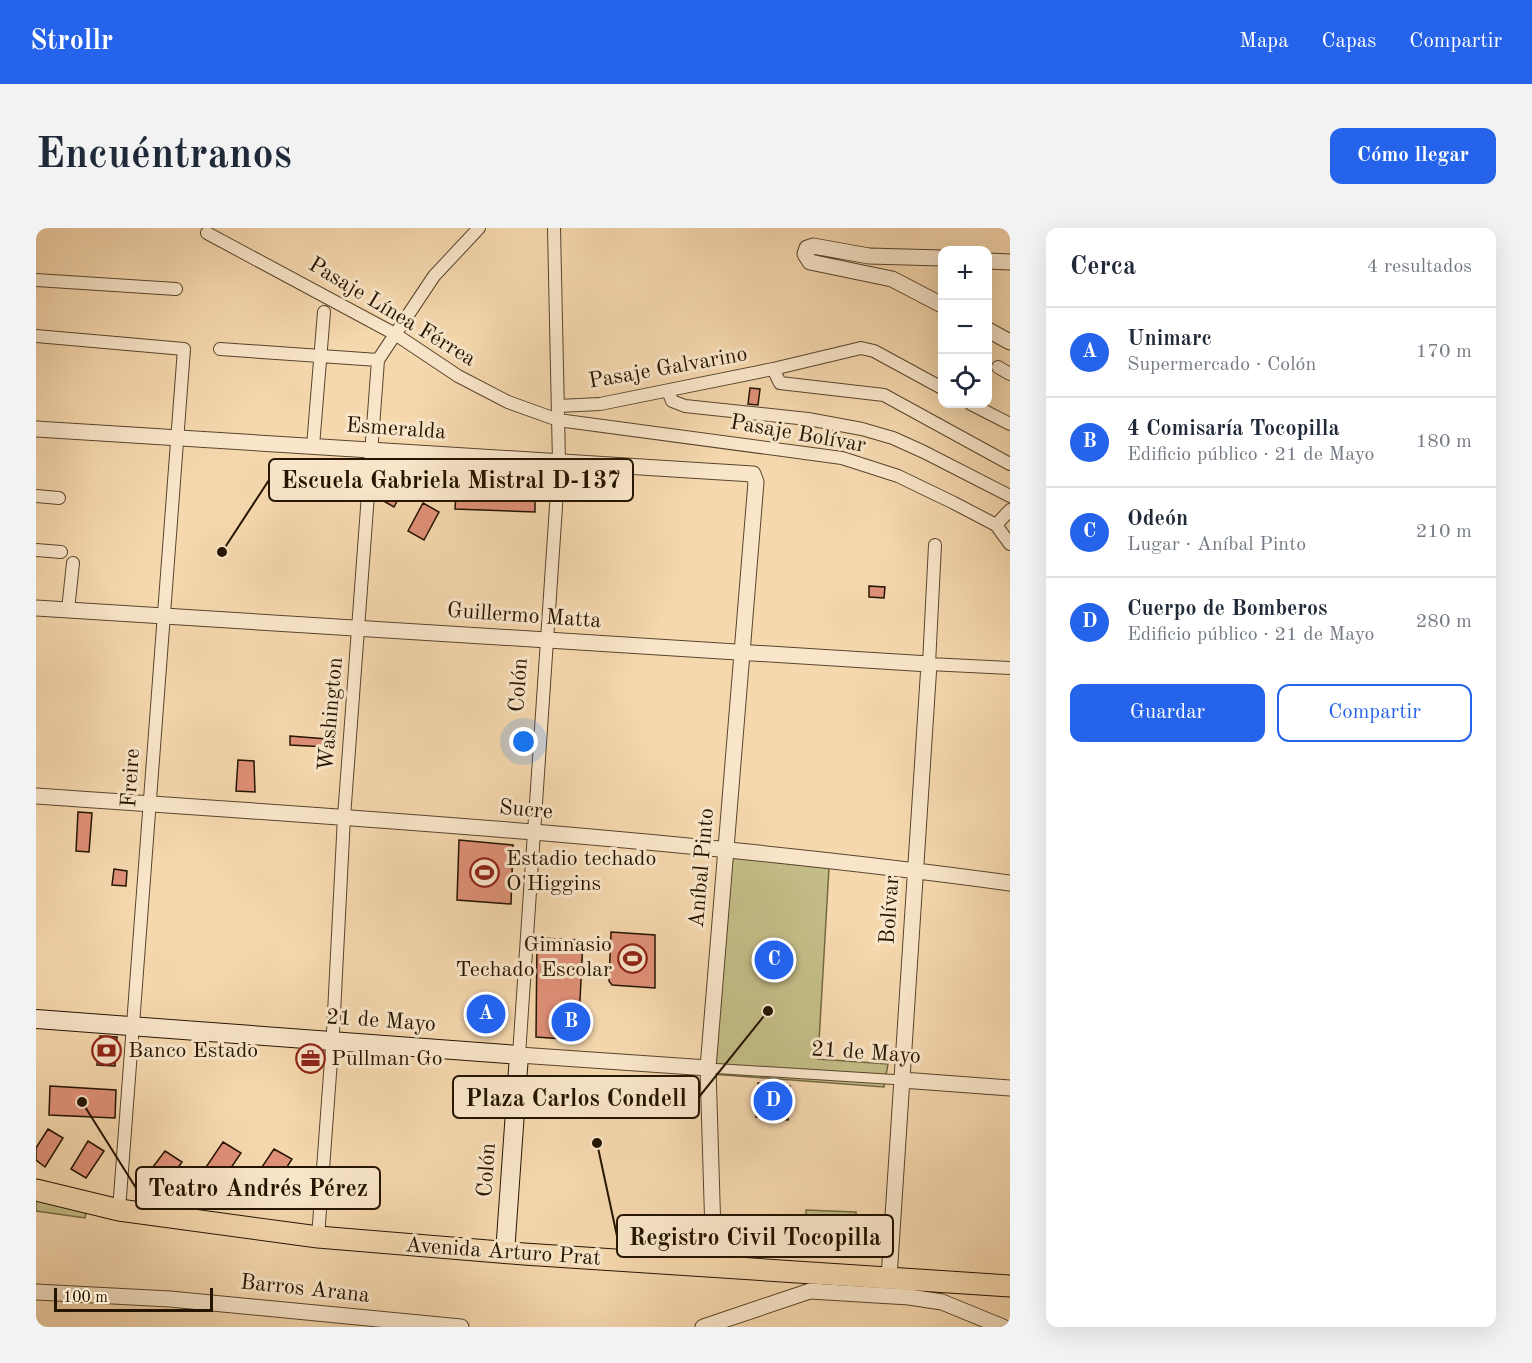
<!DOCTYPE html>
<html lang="es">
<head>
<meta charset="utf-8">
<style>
  body { margin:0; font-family:"Old Standard TT",serif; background:#f2f2f3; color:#1f2937 }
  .controls { position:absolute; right:18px; top:18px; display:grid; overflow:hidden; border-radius:12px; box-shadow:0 6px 24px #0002 }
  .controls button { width:54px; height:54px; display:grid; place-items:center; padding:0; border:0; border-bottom:2px solid #e0e1e3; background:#fff; color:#1f2937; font:30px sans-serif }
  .scale { position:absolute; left:18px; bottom:15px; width:159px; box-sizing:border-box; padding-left:6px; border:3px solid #241400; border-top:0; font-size:16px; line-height:21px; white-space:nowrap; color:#241400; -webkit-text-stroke:4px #f9e6ca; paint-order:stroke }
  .you { position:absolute; left:488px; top:514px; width:21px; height:21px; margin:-15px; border:4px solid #fff; border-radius:50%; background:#1a73e8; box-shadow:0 0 0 9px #1a73e833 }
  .badge { display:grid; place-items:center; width:39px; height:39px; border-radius:50%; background:#2563eb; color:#fff; font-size:20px; font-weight:700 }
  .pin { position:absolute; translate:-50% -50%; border:3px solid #fff; box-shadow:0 2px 6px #0006 }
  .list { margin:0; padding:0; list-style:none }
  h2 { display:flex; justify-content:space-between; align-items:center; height:78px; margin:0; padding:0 24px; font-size:26px }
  h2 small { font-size:20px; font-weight:400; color:#747a83 }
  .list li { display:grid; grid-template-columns:39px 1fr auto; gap:18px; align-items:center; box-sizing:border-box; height:90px; padding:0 24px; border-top:2px solid #e0e1e3 }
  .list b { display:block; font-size:22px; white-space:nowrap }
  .list p { margin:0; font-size:20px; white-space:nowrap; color:#747a83 }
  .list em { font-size:20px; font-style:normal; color:#747a83 }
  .actions { display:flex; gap:12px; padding:18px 24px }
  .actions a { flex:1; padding:14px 0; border:2px solid #2563eb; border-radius:12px; text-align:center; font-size:21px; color:#2563eb }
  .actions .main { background:#2563eb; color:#fff }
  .icon { flex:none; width:33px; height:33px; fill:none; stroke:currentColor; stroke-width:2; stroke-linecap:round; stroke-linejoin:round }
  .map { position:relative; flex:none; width:974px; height:1099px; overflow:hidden; border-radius:12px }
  header { display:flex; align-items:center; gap:36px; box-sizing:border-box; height:84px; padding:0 30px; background:#2563eb; color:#fff }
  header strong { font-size:28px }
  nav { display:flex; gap:33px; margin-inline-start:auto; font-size:21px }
  .intro { display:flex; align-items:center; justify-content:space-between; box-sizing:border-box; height:144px; padding:0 36px }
  h1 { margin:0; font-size:42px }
  .button { padding:15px 27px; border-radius:12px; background:#2563eb; color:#fff; font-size:21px; font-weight:700 }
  main { display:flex; gap:36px; padding:0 36px }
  aside { flex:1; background:#fff; border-radius:12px; box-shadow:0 6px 24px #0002 }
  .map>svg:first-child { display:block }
  .green { fill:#c3bc86; stroke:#746843; stroke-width:1.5 }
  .building { fill:#df9078; stroke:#241400; stroke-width:1.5 }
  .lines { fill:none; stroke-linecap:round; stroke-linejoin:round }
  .pedestrian-casing { stroke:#58452c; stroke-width:11 }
  .minor-casing { stroke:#58452c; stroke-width:14 }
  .tertiary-casing { stroke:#58452c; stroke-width:17 }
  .secondary-casing { stroke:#241400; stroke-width:20 }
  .trunk-casing { stroke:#241400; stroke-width:23 }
  .pedestrian { stroke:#f9e6ca; stroke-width:9 }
  .minor { stroke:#f9e6ca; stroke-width:12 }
  .tertiary { stroke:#f9e6ca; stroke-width:15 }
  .secondary { stroke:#f9e6ca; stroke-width:18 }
  .trunk { stroke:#f6d8ae; stroke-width:21 }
  .labels { text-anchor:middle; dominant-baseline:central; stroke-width:6; stroke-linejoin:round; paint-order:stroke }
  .street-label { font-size:22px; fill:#241400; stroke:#f9e6ca }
  .poi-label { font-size:22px; fill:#241400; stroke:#f9e6ca; text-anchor:start }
  .leader { fill:none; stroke:#241400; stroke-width:2 }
  .callout-dot { fill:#241400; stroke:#f9e6ca; stroke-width:2 }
  .callout { fill:#f9e6ca; stroke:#241400; stroke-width:2 }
  .callout-label { font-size:24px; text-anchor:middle; font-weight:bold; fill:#241400 }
</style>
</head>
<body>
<header>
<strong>Strollr</strong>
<nav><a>Mapa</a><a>Capas</a><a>Compartir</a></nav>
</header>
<div class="intro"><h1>Encuéntranos</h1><a class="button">Cómo llegar</a></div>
<main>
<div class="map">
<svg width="974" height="1099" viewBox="0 0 974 1099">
  <rect width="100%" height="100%" fill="#f6d8ae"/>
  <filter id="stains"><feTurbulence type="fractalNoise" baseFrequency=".00333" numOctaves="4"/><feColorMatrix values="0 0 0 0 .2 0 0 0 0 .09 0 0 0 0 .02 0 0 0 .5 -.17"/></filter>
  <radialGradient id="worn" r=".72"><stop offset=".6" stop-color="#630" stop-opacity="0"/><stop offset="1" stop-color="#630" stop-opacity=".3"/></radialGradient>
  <path class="green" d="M691,629L793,640L782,831L852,836L848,859L676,846Z
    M0,971L50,983L49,990L0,983Z
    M770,982L820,984L819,1025L769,1023Z"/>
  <path class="building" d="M714,160L724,161L722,177L712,176Z
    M357,242L373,251L358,279L342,270Z
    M420,266L499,269V284L419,281Z
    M387,275L403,284L388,312L372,303Z
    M833,358L849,359L848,370L833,369Z
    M254,508L291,511V519L254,517Z
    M202,532L218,533L219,564L200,563Z
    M42,584L56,585L53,624L40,623Z
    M423,612L477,617L475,676L421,672Z
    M78,641L91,643L90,658L76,657Z
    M575,704L619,707V760L576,757L573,753Z
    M501,710L547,712L542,812L500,809Z
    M731 732a7 7 0 1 1 14 0a7 7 0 1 1-14 0Z
    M64,808L81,809L79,838L61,837Z
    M722,855L754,858L752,892L720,889Z
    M14,858L80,862L79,890L13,887Z
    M12,901L27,910L9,939L0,932V920Z
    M52,913L68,923L50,950L35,941Z
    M187,914L205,925L182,959L164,948Z
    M238,921L256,931L235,964L216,954Z
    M129,923L146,934L123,968L104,956Z"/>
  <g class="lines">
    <defs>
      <path id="pedestrian" d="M672,840L866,852"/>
      <path id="minor" d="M171,5L359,106L422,148L472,174L522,192L806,230L862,248L918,275L960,297L974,316
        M0,52L140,61
        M0,108L148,121L83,982
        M184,121L342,132
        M962,139L974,146
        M737,141L825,120L838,123L906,160
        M632,163L636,173L649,178L772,191L826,201L857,210L888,224L974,268
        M935,176L974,196
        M522,178L564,176L737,141L744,155L848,167L974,236
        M277,218L288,84
        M0,268L23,270
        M960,297L974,282
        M899,317L893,436L974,440
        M0,322L25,324
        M32,382L37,335
        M483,827L523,234L518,0
        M282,1009L297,805L308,589L342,132L398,48L443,0"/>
      <path id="tertiary" d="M906,30L833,28L777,18L771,20L769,26L774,34L856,51L906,77
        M952,33L974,34
        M952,102L974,114
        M0,201L717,246L720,254L672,840L678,1039
        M0,380L893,436L853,1050
        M0,568C325,590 651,611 974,655
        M483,827L672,840
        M866,852L974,860
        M0,1064L134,1071L425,1099
        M667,1099L774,1063L873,1069L906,1074L967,1099"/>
      <path id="secondary" d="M0,791L483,827L469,1025"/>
      <path id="trunk" d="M0,962L83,982L282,1009L488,1026L974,1058"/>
    </defs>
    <use href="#pedestrian" class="pedestrian-casing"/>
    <use href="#minor" class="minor-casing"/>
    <use href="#tertiary" class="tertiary-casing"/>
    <use href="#secondary" class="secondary-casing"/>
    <use href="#trunk" class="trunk-casing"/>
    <use href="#pedestrian" class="pedestrian"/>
    <use href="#minor" class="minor"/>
    <use href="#tertiary" class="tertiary"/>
    <use href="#secondary" class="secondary"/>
    <use href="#trunk" class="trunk"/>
  </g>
  <defs>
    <symbol id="stadium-ring" viewBox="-11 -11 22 22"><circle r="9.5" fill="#f9e6ca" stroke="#8f2418" stroke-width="1.5"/><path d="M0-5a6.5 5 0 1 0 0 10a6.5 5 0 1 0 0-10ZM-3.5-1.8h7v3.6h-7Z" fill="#8f2418"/></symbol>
    <symbol id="bank-ring" viewBox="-11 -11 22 22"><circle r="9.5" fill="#f9e6ca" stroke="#8f2418" stroke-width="1.5"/><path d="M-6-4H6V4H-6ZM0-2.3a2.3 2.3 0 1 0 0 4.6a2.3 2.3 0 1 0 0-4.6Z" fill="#8f2418"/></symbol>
    <symbol id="office-ring" viewBox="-11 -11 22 22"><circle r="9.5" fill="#f9e6ca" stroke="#8f2418" stroke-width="1.5"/><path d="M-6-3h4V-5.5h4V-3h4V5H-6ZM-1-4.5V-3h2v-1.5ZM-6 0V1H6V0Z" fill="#8f2418"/></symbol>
  </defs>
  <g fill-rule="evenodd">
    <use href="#stadium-ring" x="432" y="628" width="33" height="33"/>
    <use href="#stadium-ring" x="580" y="714" width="33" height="33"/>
    <use href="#bank-ring" x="54" y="806" width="33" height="33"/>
    <use href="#office-ring" x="258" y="814" width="33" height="33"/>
  </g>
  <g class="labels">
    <g class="street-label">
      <text transform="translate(356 84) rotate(31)">Pasaje Línea Férrea</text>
      <text transform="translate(632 140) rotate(-10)">Pasaje Galvarino</text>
      <text transform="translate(360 201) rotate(4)">Esmeralda</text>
      <text transform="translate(762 206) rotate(10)">Pasaje Bolívar</text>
      <text transform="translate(488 388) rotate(4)">Guillermo Matta</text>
      <text transform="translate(483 457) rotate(-86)">Colón</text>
      <text transform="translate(295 486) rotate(-85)">Washington</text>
      <text transform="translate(95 550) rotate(-86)">Freire</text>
      <text transform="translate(490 582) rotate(5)">Sucre</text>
      <text transform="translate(666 640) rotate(-85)">Aníbal Pinto</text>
      <text transform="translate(854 682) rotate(-86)">Bolívar</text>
      <text transform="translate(345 793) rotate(4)">21 de Mayo</text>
      <text transform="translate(830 825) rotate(4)">21 de Mayo</text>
      <text transform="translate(451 942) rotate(-86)">Colón</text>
      <text transform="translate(467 1024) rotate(4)">Avenida Arturo Prat</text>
      <text transform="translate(269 1061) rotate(6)">Barros Arana</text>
    </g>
    <g class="poi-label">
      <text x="470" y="631">Estadio techado<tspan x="470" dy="25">O'Higgins</tspan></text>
      <text x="576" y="717" text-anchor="end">Gimnasio<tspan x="576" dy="25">Techado Escolar</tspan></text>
      <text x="92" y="823">Banco Estado</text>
      <text x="295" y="831">Pullman Go</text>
    </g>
  </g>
  <path class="leader" d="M186 324L233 252M732 783L663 869M46 874L100 960M561 915L581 1008"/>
  <g class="callout-dot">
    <circle cx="186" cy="324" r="6"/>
    <circle cx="732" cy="783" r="6"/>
    <circle cx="46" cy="874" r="6"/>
    <circle cx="561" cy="915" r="6"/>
  </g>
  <g class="callout">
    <rect x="233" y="231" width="364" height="42" rx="6"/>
    <rect x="417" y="848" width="246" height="42" rx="6"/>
    <rect x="100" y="939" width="244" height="42" rx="6"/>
    <rect x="581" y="987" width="276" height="42" rx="6"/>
  </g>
  <g class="callout-label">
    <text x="415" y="260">Escuela Gabriela Mistral D-137</text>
    <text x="540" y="878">Plaza Carlos Condell</text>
    <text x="222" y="968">Teatro Andrés Pérez</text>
    <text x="719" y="1017">Registro Civil Tocopilla</text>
  </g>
  <rect width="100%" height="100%" filter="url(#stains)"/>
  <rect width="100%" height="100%" fill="url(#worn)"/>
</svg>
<div class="controls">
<button>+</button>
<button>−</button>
<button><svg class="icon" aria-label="locate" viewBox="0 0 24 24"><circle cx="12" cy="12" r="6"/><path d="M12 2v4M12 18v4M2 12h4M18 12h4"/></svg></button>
</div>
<div class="scale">100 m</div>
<div class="you"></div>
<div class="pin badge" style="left:450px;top:786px">A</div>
<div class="pin badge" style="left:535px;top:794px">B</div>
<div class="pin badge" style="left:738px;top:732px">C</div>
<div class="pin badge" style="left:737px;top:873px">D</div>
</div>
<aside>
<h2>Cerca<small>4 resultados</small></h2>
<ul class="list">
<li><span class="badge">A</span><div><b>Unimarc</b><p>Supermercado · Colón</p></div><em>170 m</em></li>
<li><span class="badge">B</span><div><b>4 Comisaría Tocopilla</b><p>Edificio público · 21 de Mayo</p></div><em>180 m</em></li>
<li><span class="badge">C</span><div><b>Odeón</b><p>Lugar · Aníbal Pinto</p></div><em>210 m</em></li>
<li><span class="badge">D</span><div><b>Cuerpo de Bomberos</b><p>Edificio público · 21 de Mayo</p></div><em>280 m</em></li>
</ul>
<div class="actions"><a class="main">Guardar</a><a>Compartir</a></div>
</aside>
</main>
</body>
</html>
